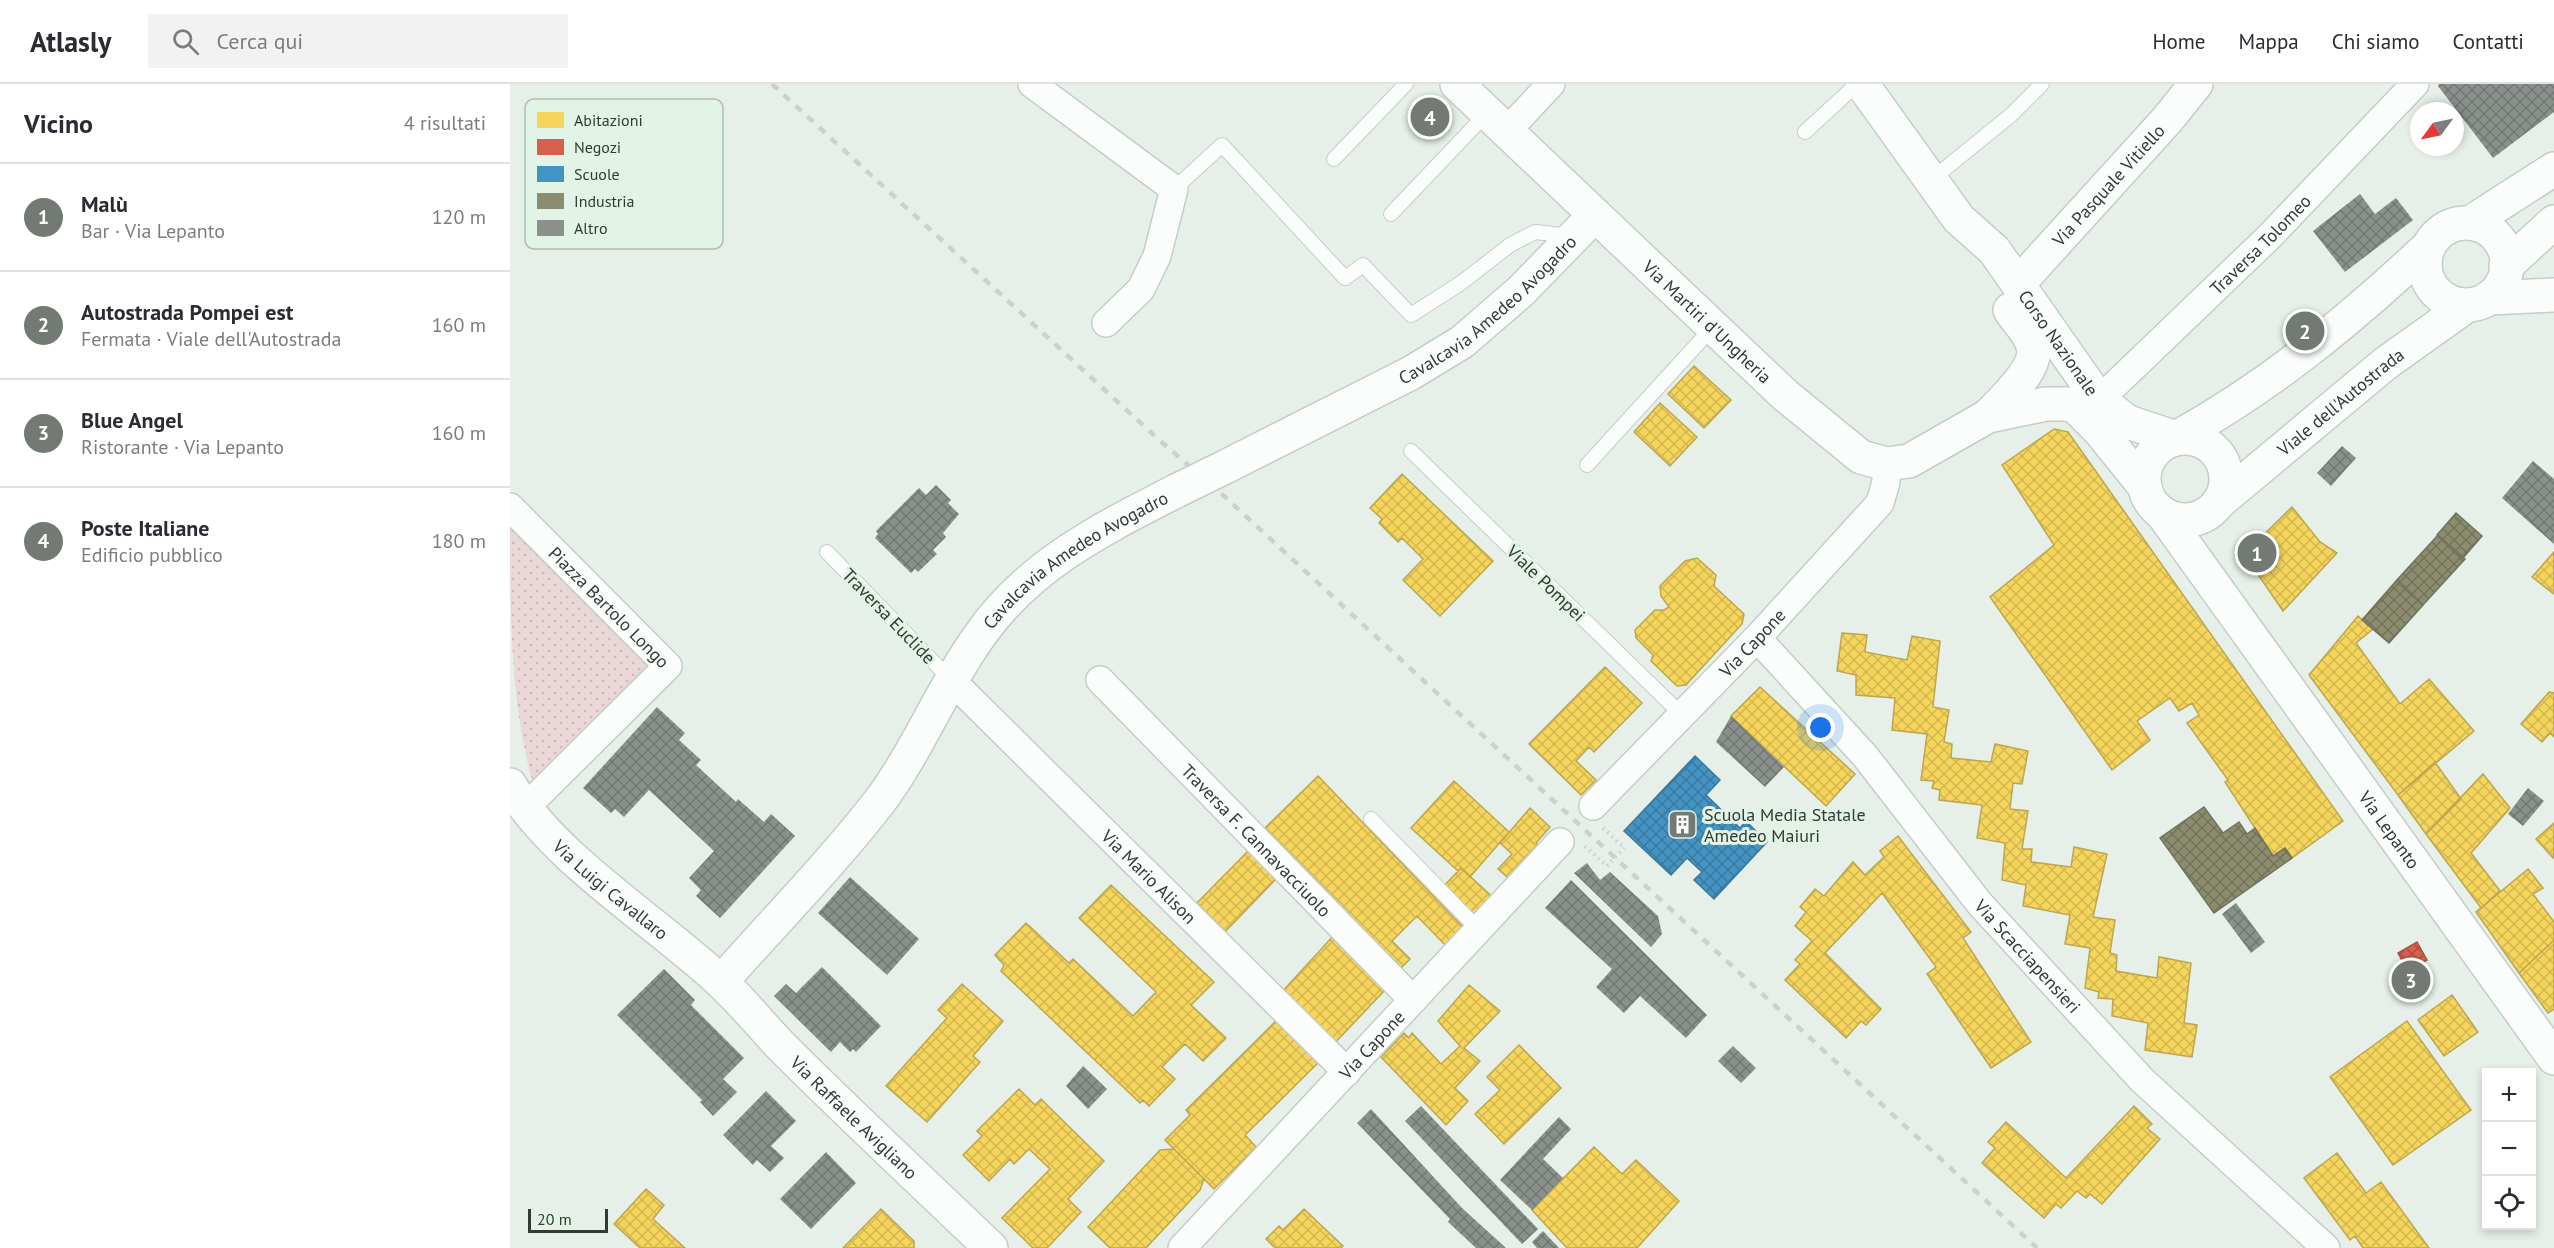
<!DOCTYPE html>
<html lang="it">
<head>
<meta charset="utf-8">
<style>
  body { margin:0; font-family:"PT Sans",sans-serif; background:#f2f2f3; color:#2b2b33 }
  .controls { position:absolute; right:18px; bottom:18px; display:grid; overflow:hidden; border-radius:0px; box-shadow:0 3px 9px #0003 }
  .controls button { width:54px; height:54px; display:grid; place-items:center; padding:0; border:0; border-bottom:2px solid #e1e1e2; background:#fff; color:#2b2b33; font:30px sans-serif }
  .compass { position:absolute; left:1900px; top:18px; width:54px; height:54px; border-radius:50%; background:#fff; box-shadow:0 3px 9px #0003; rotate:237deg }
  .scale { position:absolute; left:18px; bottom:15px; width:80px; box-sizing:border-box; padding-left:6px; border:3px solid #333a34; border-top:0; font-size:16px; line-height:21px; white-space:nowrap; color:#333a34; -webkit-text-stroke:4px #e2f4e6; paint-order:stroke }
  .you { position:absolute; left:1311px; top:644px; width:21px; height:21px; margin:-15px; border:4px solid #fff; border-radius:50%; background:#1a73e8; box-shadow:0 0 0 9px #1a73e833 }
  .badge { display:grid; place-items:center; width:39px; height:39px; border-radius:50%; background:#727a73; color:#fff; font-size:20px; font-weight:700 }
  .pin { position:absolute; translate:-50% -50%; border:3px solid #fff; box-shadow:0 2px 6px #0006 }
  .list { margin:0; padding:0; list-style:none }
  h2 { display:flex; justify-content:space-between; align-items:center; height:78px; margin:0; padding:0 24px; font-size:26px }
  h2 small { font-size:20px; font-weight:400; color:#7c7c81 }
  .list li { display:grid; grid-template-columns:39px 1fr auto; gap:18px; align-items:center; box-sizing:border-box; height:108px; padding:0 24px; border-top:2px solid #e1e1e2 }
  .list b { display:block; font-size:22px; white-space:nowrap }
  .list p { margin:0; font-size:20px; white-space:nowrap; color:#7c7c81 }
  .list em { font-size:20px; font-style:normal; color:#7c7c81 }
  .icon { flex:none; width:33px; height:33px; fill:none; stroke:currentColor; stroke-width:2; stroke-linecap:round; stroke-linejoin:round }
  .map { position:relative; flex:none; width:2044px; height:1164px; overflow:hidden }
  header { display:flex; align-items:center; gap:36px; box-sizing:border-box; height:84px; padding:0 30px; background:#fff; border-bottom:2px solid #e1e1e2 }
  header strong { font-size:28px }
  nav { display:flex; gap:33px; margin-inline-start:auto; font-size:21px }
  .search { width:420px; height:54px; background:#f2f2f3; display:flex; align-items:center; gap:15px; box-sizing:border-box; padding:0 21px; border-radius:0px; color:#7c7c81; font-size:22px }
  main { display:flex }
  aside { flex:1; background:#fff }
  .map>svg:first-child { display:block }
  .grass { fill:url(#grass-dots) }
  .homes { fill:url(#homes-cross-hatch); stroke:#bca650; stroke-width:1.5 }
  .shops { fill:url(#shops-cross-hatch); stroke:#a55546; stroke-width:1.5 }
  .schools { fill:url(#schools-cross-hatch); stroke:#3e7898; stroke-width:1.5 }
  .industry { fill:url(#industry-cross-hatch); stroke:#71735d; stroke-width:1.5 }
  .building { fill:url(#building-cross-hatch) }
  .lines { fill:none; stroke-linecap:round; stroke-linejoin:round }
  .lane-casing { stroke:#c5cdc7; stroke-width:16 }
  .street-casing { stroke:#c5cdc7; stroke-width:30 }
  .secondary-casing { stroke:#c5cdc7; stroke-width:36 }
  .primary-casing { stroke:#c5cdc7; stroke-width:36 }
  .highway-casing { stroke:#c5cdc7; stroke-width:36 }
  .path { stroke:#cccfcd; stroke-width:4; stroke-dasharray:1.5 4.5; stroke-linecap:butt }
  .lane { stroke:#fbfdfc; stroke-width:14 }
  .street { stroke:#fbfdfc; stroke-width:27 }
  .secondary { stroke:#fbfdfc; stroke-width:33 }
  .primary { stroke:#fbfdfc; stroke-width:33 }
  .highway { stroke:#fbfdfc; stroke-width:33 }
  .rail { stroke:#cdd0ce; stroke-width:4.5; stroke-dasharray:8 8; stroke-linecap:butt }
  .secondary-bridge-casing { stroke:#c5cdc7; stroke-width:36; stroke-linecap:butt }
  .path-bridge { stroke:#cccfcd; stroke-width:4; stroke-dasharray:1.5 4.5; stroke-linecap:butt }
  .secondary-bridge { stroke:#fbfdfc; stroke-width:33 }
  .labels { text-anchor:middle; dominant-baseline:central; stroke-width:6; stroke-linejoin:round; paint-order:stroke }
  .street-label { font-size:18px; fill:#333a34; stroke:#e2f4e6 }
  .poi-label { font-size:18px; fill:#333a34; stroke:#e2f4e6; text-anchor:start }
  .key { fill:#e2f4e6; stroke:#aebcb1; stroke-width:1.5 }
  .key-label { font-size:16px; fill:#333a34 }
</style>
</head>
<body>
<header>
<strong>Atlasly</strong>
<div class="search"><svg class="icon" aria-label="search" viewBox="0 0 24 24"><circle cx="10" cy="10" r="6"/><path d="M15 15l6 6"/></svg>Cerca qui</div>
<nav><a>Home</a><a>Mappa</a><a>Chi siamo</a><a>Contatti</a></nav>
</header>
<main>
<aside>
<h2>Vicino<small>4 risultati</small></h2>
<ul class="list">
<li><span class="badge">1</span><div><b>Malù</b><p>Bar · Via Lepanto</p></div><em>120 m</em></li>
<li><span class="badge">2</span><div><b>Autostrada Pompei est</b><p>Fermata · Viale dell'Autostrada</p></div><em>160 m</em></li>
<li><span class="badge">3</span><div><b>Blue Angel</b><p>Ristorante · Via Lepanto</p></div><em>160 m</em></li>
<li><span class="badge">4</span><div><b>Poste Italiane</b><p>Edificio pubblico</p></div><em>180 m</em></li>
</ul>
</aside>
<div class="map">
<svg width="2044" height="1164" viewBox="0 0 2044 1164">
  <defs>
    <pattern id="grass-dots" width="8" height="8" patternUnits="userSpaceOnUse" patternTransform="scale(1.5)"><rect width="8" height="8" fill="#ebd7d8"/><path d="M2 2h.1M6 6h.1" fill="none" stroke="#cab9ba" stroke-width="1.8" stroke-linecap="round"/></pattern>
    <pattern id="homes-cross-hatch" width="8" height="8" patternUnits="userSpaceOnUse" patternTransform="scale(1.5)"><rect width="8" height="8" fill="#f6d55c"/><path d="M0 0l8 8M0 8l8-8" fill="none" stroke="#d3b851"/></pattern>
    <pattern id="shops-cross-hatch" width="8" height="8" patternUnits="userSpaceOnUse" patternTransform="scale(1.5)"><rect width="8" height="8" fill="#d6604d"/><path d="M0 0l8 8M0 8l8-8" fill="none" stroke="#ae5041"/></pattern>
    <pattern id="schools-cross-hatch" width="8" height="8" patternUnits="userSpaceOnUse" patternTransform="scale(1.5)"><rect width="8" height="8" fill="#4393c3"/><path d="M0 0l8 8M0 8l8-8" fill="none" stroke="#39799f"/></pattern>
    <pattern id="industry-cross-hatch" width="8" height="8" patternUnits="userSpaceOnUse" patternTransform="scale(1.5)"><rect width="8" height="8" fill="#8c8c6e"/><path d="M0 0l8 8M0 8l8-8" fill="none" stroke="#73735b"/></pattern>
    <pattern id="building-cross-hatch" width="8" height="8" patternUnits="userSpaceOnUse" patternTransform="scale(1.5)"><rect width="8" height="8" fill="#8a918c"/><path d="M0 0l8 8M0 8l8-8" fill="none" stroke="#717773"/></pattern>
  </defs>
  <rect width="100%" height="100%" fill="#e6f0e8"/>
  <path class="grass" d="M0,442L144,585L24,703C0,621 0,529 0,442Z"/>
  <path class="homes" d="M1184,282L1221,316L1194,344L1158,310Z
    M1150,319L1187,353L1160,382L1124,348Z
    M1544,345L1558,348L1833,737L1782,774L1775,764L1763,772L1715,698L1718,696L1677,639L1689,631L1682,619L1669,627L1660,614L1627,637L1640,656L1602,686L1480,513L1544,461L1492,381Z
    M892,390L983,477L930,532L893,496L913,475L892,454L888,458L869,439L872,435L860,424Z
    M1782,423L1810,458L1827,469L1773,527L1734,470Z
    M2044,468V510L2022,493Z
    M1187,474L1206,491L1204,502L1234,530L1232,540L1176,601L1167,602L1141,577L1143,571L1126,554L1125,546L1145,526H1154L1159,523L1151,512L1150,502L1175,477Z
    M1848,532L1863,545L1846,559L1890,620L1919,595L1964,647L1888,711L1799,591Z
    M1332,549L1357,551L1355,568L1397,576L1402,552L1430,557L1423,623L1439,626L1434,658L1442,660L1441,674L1481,678L1485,660L1518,667L1512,700L1503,699L1500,725L1518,727L1512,765H1522L1521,778L1561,783L1564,763L1597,770L1583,833L1605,836L1600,869L1607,871L1606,887L1647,894L1649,873L1681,879L1674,939L1687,941L1682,973L1635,966L1638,939L1602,932L1603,915L1588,914L1589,908L1575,904L1580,864L1555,860L1560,831L1513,822L1516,801L1492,796L1495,759L1467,754L1472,721L1429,716L1430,706L1422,704L1424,697L1411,696L1417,650L1382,646L1385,614L1346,611V591L1327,587Z
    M1095,583L1132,619L1084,668L1079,663L1066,677L1086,696L1071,711L1019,660Z
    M1250,603L1345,690L1316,722L1221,632Z
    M2039,608L2044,609V653L2040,649L2032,658L2011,640Z
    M1925,678L1951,715L1916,750L1888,711Z
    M1973,690L2000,724L1961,769L1990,807L1971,824L1916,750Z
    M808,692L955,845L937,863L907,832L882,857L900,875L889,886L754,745Z
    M944,697L999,748L960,793L951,784L948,787L901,744Z
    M1020,724L1040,743L1026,759L1035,767L1005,800L988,785L1002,770L990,759Z
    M2044,739V772L2043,774L2026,755Z
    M1388,752L1461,848L1453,854L1521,958L1481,984L1417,890L1426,883L1372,809L1315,869L1371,925L1356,941L1351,937L1336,954L1275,896L1290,880L1285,876L1302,857L1285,842L1296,828L1290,823L1305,805L1314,812L1343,778L1355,791L1374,773L1370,767Z
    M738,767L766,795L710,853L682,824Z
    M951,784L988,818L969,838L932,804Z
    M2018,785L2033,804L2023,810L2044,838V856L2009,889L1966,828Z
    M601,801L704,898L681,921L716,954L693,977L675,960L652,983L665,995L639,1022L633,1016L630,1019L491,887L494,881L485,871L516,839L559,879L563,875L623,932L646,908L569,834Z
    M824,851L875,906L821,963L771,909Z
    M2044,856V925L2038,929L2009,889Z
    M452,900L493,937L463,972L470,978L417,1038L376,1002L437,934L428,926Z
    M959,901L990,927L954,964L970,977L945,1004L958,1017L936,1041L871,973L894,949L899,954L902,949L931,980L950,962L928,937Z
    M1942,911L1968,948L1934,972L1908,936Z
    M767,936L809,978L735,1051L746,1063L704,1105L655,1056L680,1031L676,1026Z
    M1897,937L1961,1026L1883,1081L1820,993Z
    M1009,961L1051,1004L994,1060L965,1030L990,1006L977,993Z
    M509,1005L525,1021L531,1015L594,1077L558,1115L571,1128L537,1164H523L492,1134L540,1085L519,1065L504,1080L500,1075L479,1097L453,1071L472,1052L467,1047Z
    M1624,1022L1642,1040L1637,1044L1650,1055L1592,1120L1580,1110L1576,1114L1567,1107L1551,1124L1546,1120L1534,1134L1472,1079L1485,1064L1478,1058L1496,1038L1556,1094Z
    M1084,1063L1112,1090L1126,1076L1169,1117L1127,1164H1057L1022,1126Z
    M664,1065L694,1095L690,1106L636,1164H600L578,1143L650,1066Z
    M1827,1069L1856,1109L1871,1098L1919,1164H1853L1845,1152L1840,1156L1794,1094Z
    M136,1105L154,1121L143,1135L175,1164H130L104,1140Z
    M371,1125L404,1157V1164H333Z
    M794,1125L833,1162L831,1164H765L756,1155L769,1142L773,1146Z"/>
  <path class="shops" d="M1907,858L1917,876L1898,887L1888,869Z"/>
  <path class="schools" d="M1185,672L1210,696L1196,711L1230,744L1236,737L1257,758L1204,815L1184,796L1192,788L1177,774L1161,791L1114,747Z"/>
  <path class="industry" d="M1946,429L1972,452L1953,474L1927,451Z
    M1928,451L1955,475L1913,521L1886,497Z
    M1886,497L1913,521L1879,559L1852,536Z
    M1694,723L1713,749L1729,738L1737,750L1745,744L1763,772L1775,764L1782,774L1704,829L1650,754Z"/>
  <path class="building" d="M1929,0H2044V28L1983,74L1928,2Z
    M1850,110L1865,130L1886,114L1903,136L1835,188L1803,147Z
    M1832,362L1846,374L1821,402L1807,389Z
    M2023,377L2044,395V460L1992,414Z
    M426,401L441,416L438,419L449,430L433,449L436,453L423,466L427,470L408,488L405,485L401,489L365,454L368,450L366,447L409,404L416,411Z
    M147,623L175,649L169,656L191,676L186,681L226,718L228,715L254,738L261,730L285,752L210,834L186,812L191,806L179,794L204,767L139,706L114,733L105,725L101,729L73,704Z
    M1221,632L1274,683L1255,703L1206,658Z
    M2018,704L2034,717L2013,742L1998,730Z
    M1077,779L1090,796L1100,788L1148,832L1152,850L1141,863L1064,789Z
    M340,793L409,855L377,891L308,829Z
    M1061,796L1197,931L1176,954L1130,912L1114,929L1086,903L1102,885L1035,824Z
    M1726,819L1755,858L1741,869L1712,830Z
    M312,883L371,942L346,968L343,965L340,968L330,958L321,968L264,912L276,900L286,909Z
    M154,885L185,916L181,921L234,974L213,995L227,1008L203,1032L190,1018L192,1016L107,931Z
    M1223,962L1246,984L1231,999L1208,977Z
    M573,982L597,1005L578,1025L556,1002Z
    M256,1007L286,1037L261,1062L274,1074L260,1088L247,1076L243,1081L213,1051Z
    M911,1022L1028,1145L1012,1160L895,1037Z
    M861,1025L952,1124L996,1164H966L938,1138L940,1135L847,1039Z
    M1049,1033L1061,1045L1033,1075L1053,1094L1022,1126L990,1096Z
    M316,1068L346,1099L301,1145L270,1115Z
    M1033,1147L1049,1164H1027L1022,1158Z"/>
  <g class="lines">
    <defs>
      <path id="lane" d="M1295,48L1347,0
        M824,75L896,0
        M1421,96L1501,31L1532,0
        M664,105L712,61L835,194L853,181L901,231L951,199L1000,161L1025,148L1062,152
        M881,130L978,28
        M901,367L1172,631
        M1077,381L1203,243
        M317,468L441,596
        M861,735L970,847"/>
      <g id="street">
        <path d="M522,0L664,105L647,172L631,205L596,239"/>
        <path d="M997,47L1041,0"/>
        <path id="s1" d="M1589,316L1759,153L1905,0"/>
        <path id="s2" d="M0,423L158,582L15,724"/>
        <path id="s3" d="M1247,554L1355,672L1470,820L1632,996L1816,1164"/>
        <path id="s4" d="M441,596L837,988"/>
        <path id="s5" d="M590,596L903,916"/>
        <path id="s6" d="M1083,722L1247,554L1370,419L1376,398V380"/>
        <path id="s7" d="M672,1164L1050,758"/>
      </g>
      <g id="secondary">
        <circle cx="1956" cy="180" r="41"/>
        <path id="s8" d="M1508,200L1657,36L1686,0"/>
        <path d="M1979,214L2044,211"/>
        <path d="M1666,354C1760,302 1840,236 1918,163"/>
        <path id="s9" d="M715,383L901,289L952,258L1011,207L1085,131"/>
        <path id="s10" d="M1708,419L1876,279L1956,222"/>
        <path id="s11" d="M0,701C43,774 145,837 209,896C231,916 250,940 271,962C340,1031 411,1097 481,1164"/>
        <path id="s12" d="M211,898C264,838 321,780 370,717C408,666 431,606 468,554C517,482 590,446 666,407"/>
      </g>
      <g id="primary">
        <path id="s13" d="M947,0L1275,311L1351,373L1376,380L1399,377L1478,332L1536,320H1557L1566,323L1589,346L1635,403"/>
        <path id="s14" d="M1352,0L1449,135L1484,166L1589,316L1618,338L1666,354"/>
        <path d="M1478,332C1492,317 1529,284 1523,262C1520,249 1507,237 1500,226"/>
        <circle cx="1675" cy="395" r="41"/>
        <path id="s15" d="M1652,429L2044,974"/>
      </g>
      <path id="highway" d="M1960,139L2044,85
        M1996,182L2044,138"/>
    </defs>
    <use href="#lane" class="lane-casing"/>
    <use href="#street" class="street-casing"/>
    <use href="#secondary" class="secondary-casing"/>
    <use href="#primary" class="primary-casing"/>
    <use href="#highway" class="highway-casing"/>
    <path class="path" d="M1093,744L1114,764
      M1075,762L1097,782"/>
    <use href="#lane" class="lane"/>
    <use href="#street" class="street"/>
    <use href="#secondary" class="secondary"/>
    <use href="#primary" class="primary"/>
    <use href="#highway" class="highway"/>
    <path class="rail" d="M262,0L647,354L714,412L1527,1164"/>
    <defs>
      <path id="secondary-bridge" d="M666,407L715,383"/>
    </defs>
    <use href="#secondary-bridge" class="secondary-bridge-casing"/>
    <path class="path-bridge" d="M1097,782L1114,764"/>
    <use href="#secondary-bridge" class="secondary-bridge"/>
  </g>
  <defs>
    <symbol id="building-square" viewBox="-11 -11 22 22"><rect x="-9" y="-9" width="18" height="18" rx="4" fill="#727a73" stroke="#e2f4e6"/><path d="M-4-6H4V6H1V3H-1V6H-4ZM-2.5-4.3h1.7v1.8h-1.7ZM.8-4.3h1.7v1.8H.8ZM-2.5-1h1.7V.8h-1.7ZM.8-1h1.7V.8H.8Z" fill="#fff"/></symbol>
  </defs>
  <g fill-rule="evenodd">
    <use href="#building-square" x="1156" y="724" width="33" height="33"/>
  </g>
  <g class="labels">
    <g class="street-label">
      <text stroke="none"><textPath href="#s8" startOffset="134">Via Pasquale Vitiello</textPath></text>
      <text stroke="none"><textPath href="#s1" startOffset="224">Traversa Tolomeo</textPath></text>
      <text stroke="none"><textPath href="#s9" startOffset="308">Cavalcavia Amedeo Avogadro</textPath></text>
      <text stroke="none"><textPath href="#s13" startOffset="345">Via Martiri d'Ungheria</textPath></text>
      <text stroke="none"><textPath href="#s14" startOffset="326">Corso Nazionale</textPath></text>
      <text stroke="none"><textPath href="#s10" startOffset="159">Viale dell'Autostrada</textPath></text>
      <text stroke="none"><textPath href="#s12" startOffset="558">Cavalcavia Amedeo Avogadro</textPath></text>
      <text transform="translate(1036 499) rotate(44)">Viale Pompei</text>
      <text stroke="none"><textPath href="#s2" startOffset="141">Piazza Bartolo Longo</textPath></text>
      <text transform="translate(379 532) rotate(46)">Traversa Euclide</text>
      <text stroke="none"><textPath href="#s6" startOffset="228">Via Capone</textPath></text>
      <text stroke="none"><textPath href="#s15" startOffset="390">Via Lepanto</textPath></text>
      <text stroke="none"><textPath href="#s5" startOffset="224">Traversa F. Cannavacciuolo</textPath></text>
      <text stroke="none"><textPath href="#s4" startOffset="279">Via Mario Alison</textPath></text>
      <text stroke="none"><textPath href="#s11" startOffset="146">Via Luigi Cavallaro</textPath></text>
      <text stroke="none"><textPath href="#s3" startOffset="418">Via Scacciapensieri</textPath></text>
      <text stroke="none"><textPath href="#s7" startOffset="278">Via Capone</textPath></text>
      <text stroke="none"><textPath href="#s11" startOffset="480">Via Raffaele Avigliano</textPath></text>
    </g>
    <g class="poi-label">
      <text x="1194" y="730">Scuola Media Statale<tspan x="1194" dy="21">Amedeo Maiuri</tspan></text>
    </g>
  </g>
  <rect x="15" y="15" width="198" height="150" rx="9" class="key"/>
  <rect x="27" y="28" width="27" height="16" fill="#f6d55c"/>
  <rect x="27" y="55" width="27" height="16" fill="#d6604d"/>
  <rect x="27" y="82" width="27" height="16" fill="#4393c3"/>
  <rect x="27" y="109" width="27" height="16" fill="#8c8c6e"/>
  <rect x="27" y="136" width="27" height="16" fill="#8a918c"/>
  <g class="key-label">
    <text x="64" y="42">Abitazioni</text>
    <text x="64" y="69">Negozi</text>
    <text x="64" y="96">Scuole</text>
    <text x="64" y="123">Industria</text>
    <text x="64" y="150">Altro</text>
  </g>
</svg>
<div class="controls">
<button>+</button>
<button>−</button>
<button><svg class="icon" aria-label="locate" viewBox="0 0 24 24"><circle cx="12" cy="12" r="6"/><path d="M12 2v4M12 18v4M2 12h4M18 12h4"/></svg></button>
</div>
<svg class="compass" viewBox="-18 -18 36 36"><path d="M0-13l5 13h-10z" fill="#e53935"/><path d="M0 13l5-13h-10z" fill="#7c7c81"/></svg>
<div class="scale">20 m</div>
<div class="you"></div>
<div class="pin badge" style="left:1747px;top:469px">1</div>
<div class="pin badge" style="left:1795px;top:247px">2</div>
<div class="pin badge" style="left:1901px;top:896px">3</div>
<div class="pin badge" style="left:920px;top:33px">4</div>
</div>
</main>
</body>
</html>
